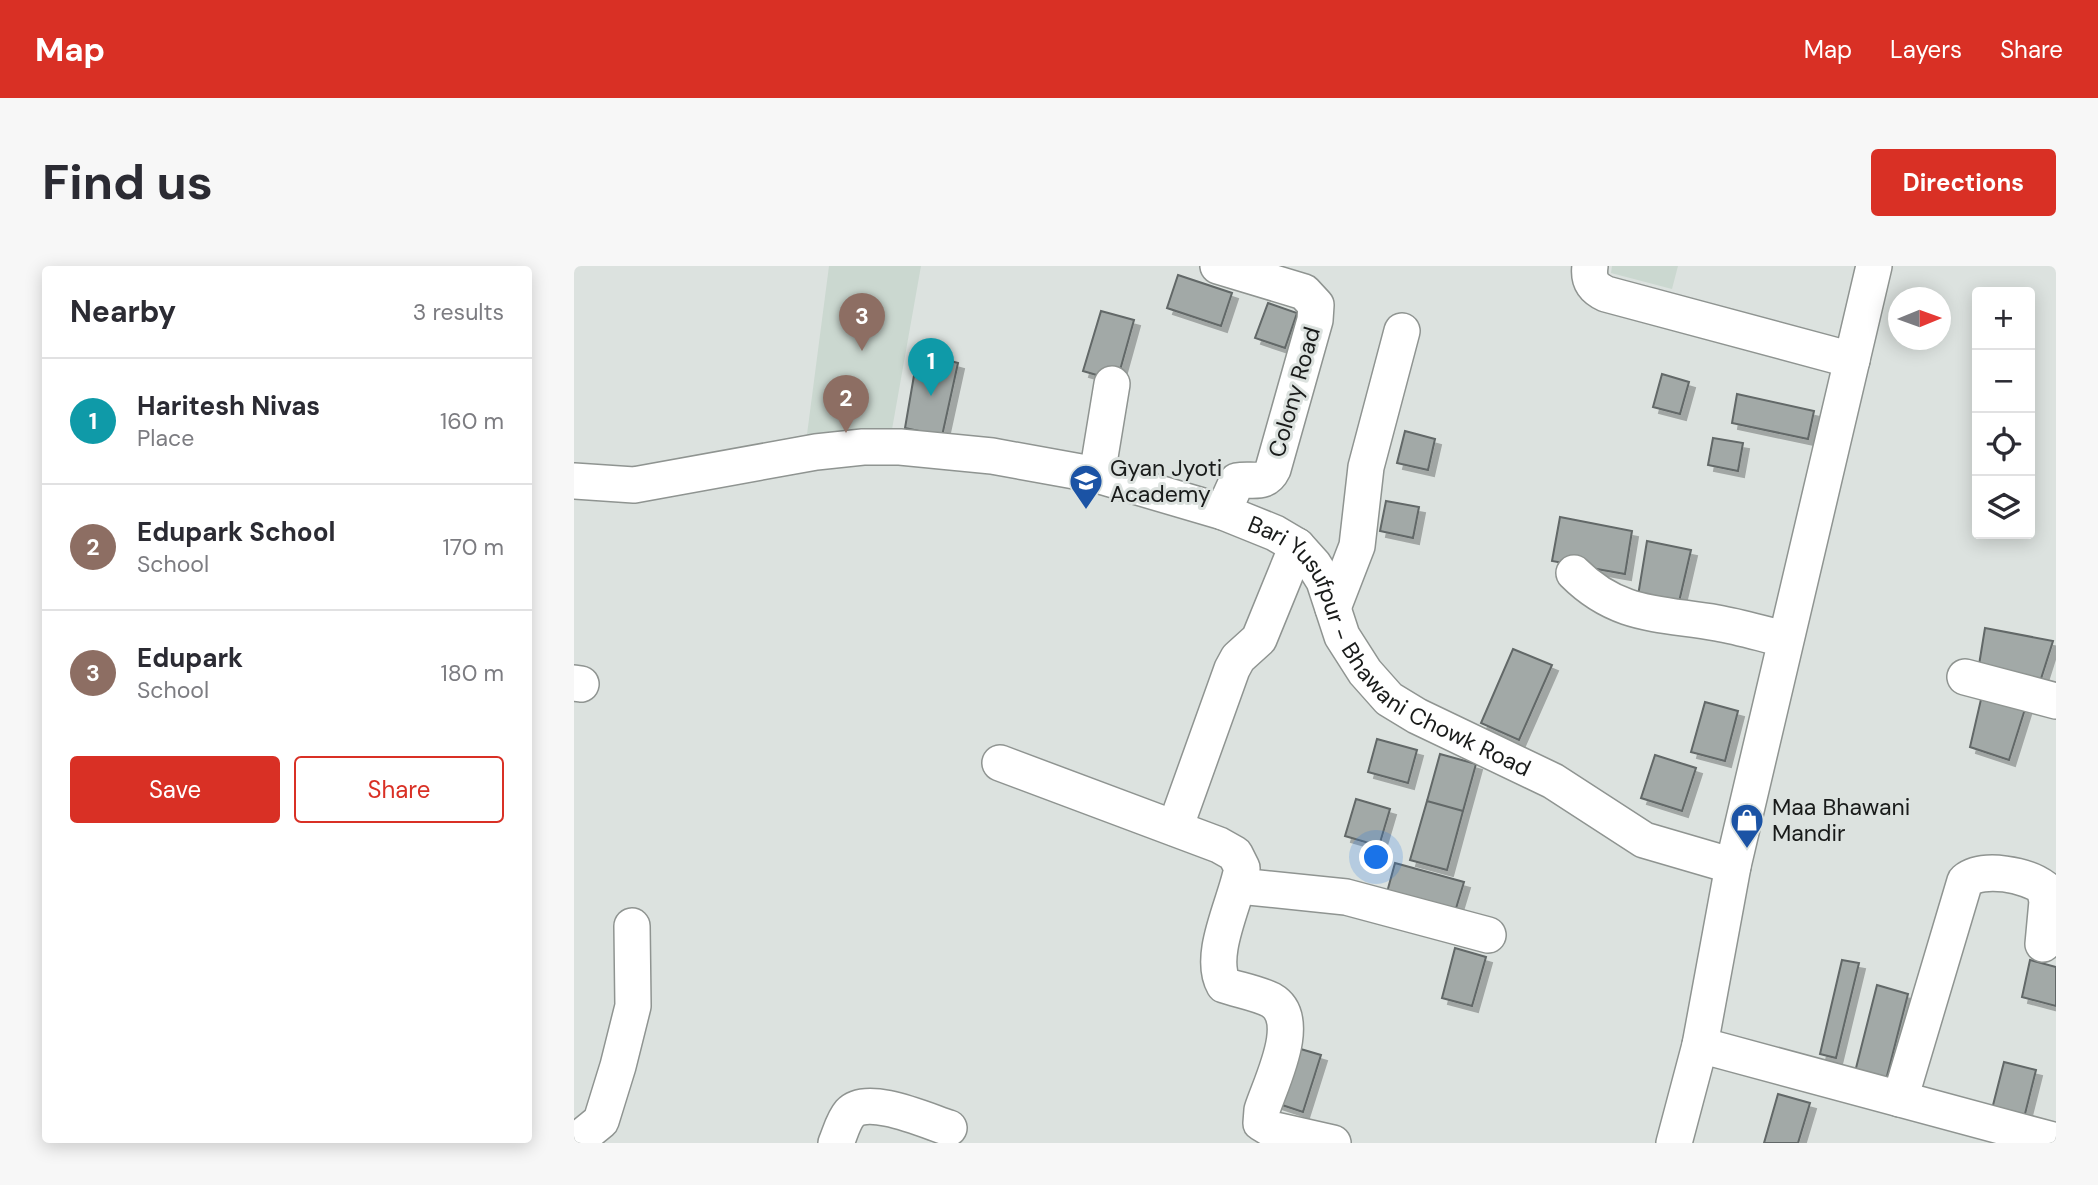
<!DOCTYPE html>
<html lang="en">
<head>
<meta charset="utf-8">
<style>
  body { margin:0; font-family:"DM Sans",sans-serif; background:#f7f7f7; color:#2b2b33 }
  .controls { position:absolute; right:21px; top:21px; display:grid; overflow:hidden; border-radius:7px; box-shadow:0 4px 18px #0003 }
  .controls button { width:63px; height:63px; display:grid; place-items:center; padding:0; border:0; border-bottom:2px solid #e1e1e2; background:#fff; color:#2b2b33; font:35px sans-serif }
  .compass { position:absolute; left:1314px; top:21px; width:63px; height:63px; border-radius:50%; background:#fff; box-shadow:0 4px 18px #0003; rotate:89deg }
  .you { position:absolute; left:803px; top:592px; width:24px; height:24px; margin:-18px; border:5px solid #fff; border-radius:50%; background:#1a73e8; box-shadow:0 0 0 10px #1a73e833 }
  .badge { display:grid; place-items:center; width:46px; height:46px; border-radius:50%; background:#d93025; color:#fff; font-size:23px; font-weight:700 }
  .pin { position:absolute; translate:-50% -58px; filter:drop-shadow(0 2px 4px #0008) }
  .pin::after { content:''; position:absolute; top:37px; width:24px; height:21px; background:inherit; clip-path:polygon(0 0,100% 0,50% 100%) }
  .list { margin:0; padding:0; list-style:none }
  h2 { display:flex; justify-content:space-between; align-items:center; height:91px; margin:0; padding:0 28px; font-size:30px }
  h2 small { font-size:23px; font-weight:400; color:#7c7c81 }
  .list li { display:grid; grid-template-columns:46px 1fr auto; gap:21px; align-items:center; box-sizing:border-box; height:126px; padding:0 28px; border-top:2px solid #e1e1e2 }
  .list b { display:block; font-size:26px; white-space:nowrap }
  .list p { margin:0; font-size:23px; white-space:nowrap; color:#7c7c81 }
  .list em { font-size:23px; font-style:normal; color:#7c7c81 }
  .actions { display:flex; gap:14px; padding:21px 28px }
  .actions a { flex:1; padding:16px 0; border:2px solid #d93025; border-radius:7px; text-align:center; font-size:24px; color:#d93025 }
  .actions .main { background:#d93025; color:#fff }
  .icon { flex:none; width:38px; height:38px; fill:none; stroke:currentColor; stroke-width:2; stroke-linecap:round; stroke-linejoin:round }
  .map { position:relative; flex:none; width:1482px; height:877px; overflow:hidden; border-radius:7px }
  header { display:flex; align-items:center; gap:42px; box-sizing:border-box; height:98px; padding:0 35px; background:#d93025; color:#fff }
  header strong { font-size:33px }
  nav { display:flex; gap:38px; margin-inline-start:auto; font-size:24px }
  .intro { display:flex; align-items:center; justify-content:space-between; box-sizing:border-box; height:168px; padding:0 42px }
  h1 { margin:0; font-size:49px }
  .button { padding:18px 32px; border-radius:7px; background:#d93025; color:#fff; font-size:24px; font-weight:700 }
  main { display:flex; gap:42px; padding:0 42px }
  aside { flex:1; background:#fff; border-radius:7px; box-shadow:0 4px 18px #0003 }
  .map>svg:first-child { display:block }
  .built { fill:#cbd8d0 }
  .building { fill:#a2a9a7; stroke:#626867; stroke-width:2; filter:url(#shadow) }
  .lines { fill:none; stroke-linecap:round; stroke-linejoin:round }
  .minor-casing { stroke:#8f9491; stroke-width:38 }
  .minor { stroke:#fff; stroke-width:35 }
  .labels { text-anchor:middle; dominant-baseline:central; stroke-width:6; stroke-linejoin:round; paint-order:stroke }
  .street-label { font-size:23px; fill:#191b1a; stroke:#dce2df }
  .poi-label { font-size:23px; fill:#191b1a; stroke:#dce2df; text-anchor:start }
</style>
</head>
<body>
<header>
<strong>Map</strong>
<nav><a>Map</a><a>Layers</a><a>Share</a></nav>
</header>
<div class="intro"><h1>Find us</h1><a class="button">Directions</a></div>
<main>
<aside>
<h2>Nearby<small>3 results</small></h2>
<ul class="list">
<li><span class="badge" style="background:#0f9aa8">1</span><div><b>Haritesh Nivas</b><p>Place</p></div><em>160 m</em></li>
<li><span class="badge" style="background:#8d6e63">2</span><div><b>Edupark School</b><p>School</p></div><em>170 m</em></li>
<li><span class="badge" style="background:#8d6e63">3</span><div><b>Edupark</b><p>School</p></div><em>180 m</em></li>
</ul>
<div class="actions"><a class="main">Save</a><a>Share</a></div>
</aside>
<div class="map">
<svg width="1482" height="877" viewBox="0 0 1482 877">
  <defs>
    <filter id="shadow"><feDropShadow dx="6" dy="6" stdDeviation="0" flood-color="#0004"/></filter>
  </defs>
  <rect width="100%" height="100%" fill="#dce2df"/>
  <path class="built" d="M255,0H347L317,169L232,176Z
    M1038,0H1104L1098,23L1037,7Z"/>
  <path class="building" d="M604,9L658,27L647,60L593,42Z
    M694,37L723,47L711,82L681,72Z
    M527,45L560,54L543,115L509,105Z
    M344,86L384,97L368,170L331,162Z
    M1088,108L1115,116L1106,148L1079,141Z
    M1163,128L1240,145L1234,173L1158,157Z
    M831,165L861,173L854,204L823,197Z
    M1139,172L1169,177L1164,205L1134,199Z
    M812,235L845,241L839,272L806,265Z
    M986,251L1058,265L1051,308L978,295Z
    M1073,275L1117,284L1102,349L1062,342Z
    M1411,362L1479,375L1465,419L1404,405Z
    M939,383L978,399L945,474L907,457Z
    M1408,429L1451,443L1435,494L1396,481Z
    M1131,436L1164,445L1151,495L1117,486Z
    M803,473L843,484L834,517L794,506Z
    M866,488L902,498L889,545L853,535Z
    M1081,489L1122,502L1108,545L1067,532Z
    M782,533L816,543L805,580L771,570Z
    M853,535L889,545L873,604L836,594Z
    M821,597L890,616L880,649L812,630Z
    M881,682L912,691L898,740L868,732Z
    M1268,694L1285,697L1262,792L1246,788Z
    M1456,694L1482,701V740L1448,731Z
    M1303,719L1334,728L1312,814L1281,806Z
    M713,779L747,789L729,846L696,835Z
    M1430,796L1462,804L1450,852L1416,851Z
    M1204,828L1236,837L1224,877H1190Z"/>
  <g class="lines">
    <defs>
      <g id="minor">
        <path d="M644,0L730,26L742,39L741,54L699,203C691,220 678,212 663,215L649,246"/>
        <path d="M1016,0C1014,15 1019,22 1032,28L1278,94"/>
        <path d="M523,209L538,118"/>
        <path id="s1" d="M0,215L60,219L242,186L289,181H326L418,190L523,209L649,246L701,267L723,280L740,299L750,315L768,370L791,406L815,433L843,450L979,515L1070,574L1159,600"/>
        <path d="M1000,307C1044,351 1086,347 1143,357C1166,361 1189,368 1211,373"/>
        <path d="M759,342L783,280L792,201L828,65"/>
        <path d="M1391,411L1482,435"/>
        <path d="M0,417L7,418"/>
        <path d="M426,497L645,579L661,588L668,602C662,636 633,689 650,719C665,724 683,727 697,734C730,753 697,816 688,844L687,857L697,863L759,877"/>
        <path d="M601,562L658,403L664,392L685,373L723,280"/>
        <path d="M665,620L772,631L914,669"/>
        <path d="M1126,779L1482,875"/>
        <path d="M1326,833L1391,615C1409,600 1453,609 1470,622L1473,635L1469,678"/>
        <path d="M0,877L27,855L44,800L59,740L58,660"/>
        <path d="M262,877C266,868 269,855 276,847C293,828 353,855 375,862"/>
        <path d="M1100,877L1126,779L1159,600L1300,0"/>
      </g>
    </defs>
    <use href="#minor" class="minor-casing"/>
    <use href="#minor" class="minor"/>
  </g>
  <defs>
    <symbol id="school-pin" viewBox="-11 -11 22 30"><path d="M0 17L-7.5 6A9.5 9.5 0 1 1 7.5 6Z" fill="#1b53a5" stroke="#dce2df"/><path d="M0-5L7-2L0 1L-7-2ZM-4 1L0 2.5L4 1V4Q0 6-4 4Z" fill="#fff"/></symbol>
    <symbol id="shop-pin" viewBox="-11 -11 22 30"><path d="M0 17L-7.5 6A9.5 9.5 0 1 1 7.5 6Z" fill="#1b53a5" stroke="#dce2df"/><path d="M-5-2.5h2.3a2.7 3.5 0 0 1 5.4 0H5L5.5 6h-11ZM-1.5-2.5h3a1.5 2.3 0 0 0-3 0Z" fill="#fff"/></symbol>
  </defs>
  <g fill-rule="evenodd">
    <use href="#school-pin" x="493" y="196" width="38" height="52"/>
    <use href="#shop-pin" x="1154" y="535" width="38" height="52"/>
  </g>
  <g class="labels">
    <g class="street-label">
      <text transform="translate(720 126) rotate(-74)">Colony Road</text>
      <text stroke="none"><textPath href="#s1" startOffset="884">Bari Yusufpur - Bhawani Chowk Road</textPath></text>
    </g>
    <g class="poi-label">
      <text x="536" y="202">Gyan Jyoti<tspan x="536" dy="26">Academy</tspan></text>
      <text x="1198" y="541">Maa Bhawani<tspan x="1198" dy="26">Mandir</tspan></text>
    </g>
  </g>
</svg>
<div class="controls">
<button>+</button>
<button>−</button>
<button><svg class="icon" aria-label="locate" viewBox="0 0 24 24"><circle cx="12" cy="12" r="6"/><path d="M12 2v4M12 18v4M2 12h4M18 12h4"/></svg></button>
<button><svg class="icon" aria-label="layers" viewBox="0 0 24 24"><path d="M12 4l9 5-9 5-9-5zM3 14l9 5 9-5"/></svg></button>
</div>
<svg class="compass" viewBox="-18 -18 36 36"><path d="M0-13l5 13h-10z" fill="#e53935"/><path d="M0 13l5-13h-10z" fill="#7c7c81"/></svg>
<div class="you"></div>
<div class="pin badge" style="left:357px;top:130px;background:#0f9aa8">1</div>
<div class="pin badge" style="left:272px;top:167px;background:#8d6e63">2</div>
<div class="pin badge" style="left:288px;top:85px;background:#8d6e63">3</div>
</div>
</main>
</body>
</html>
